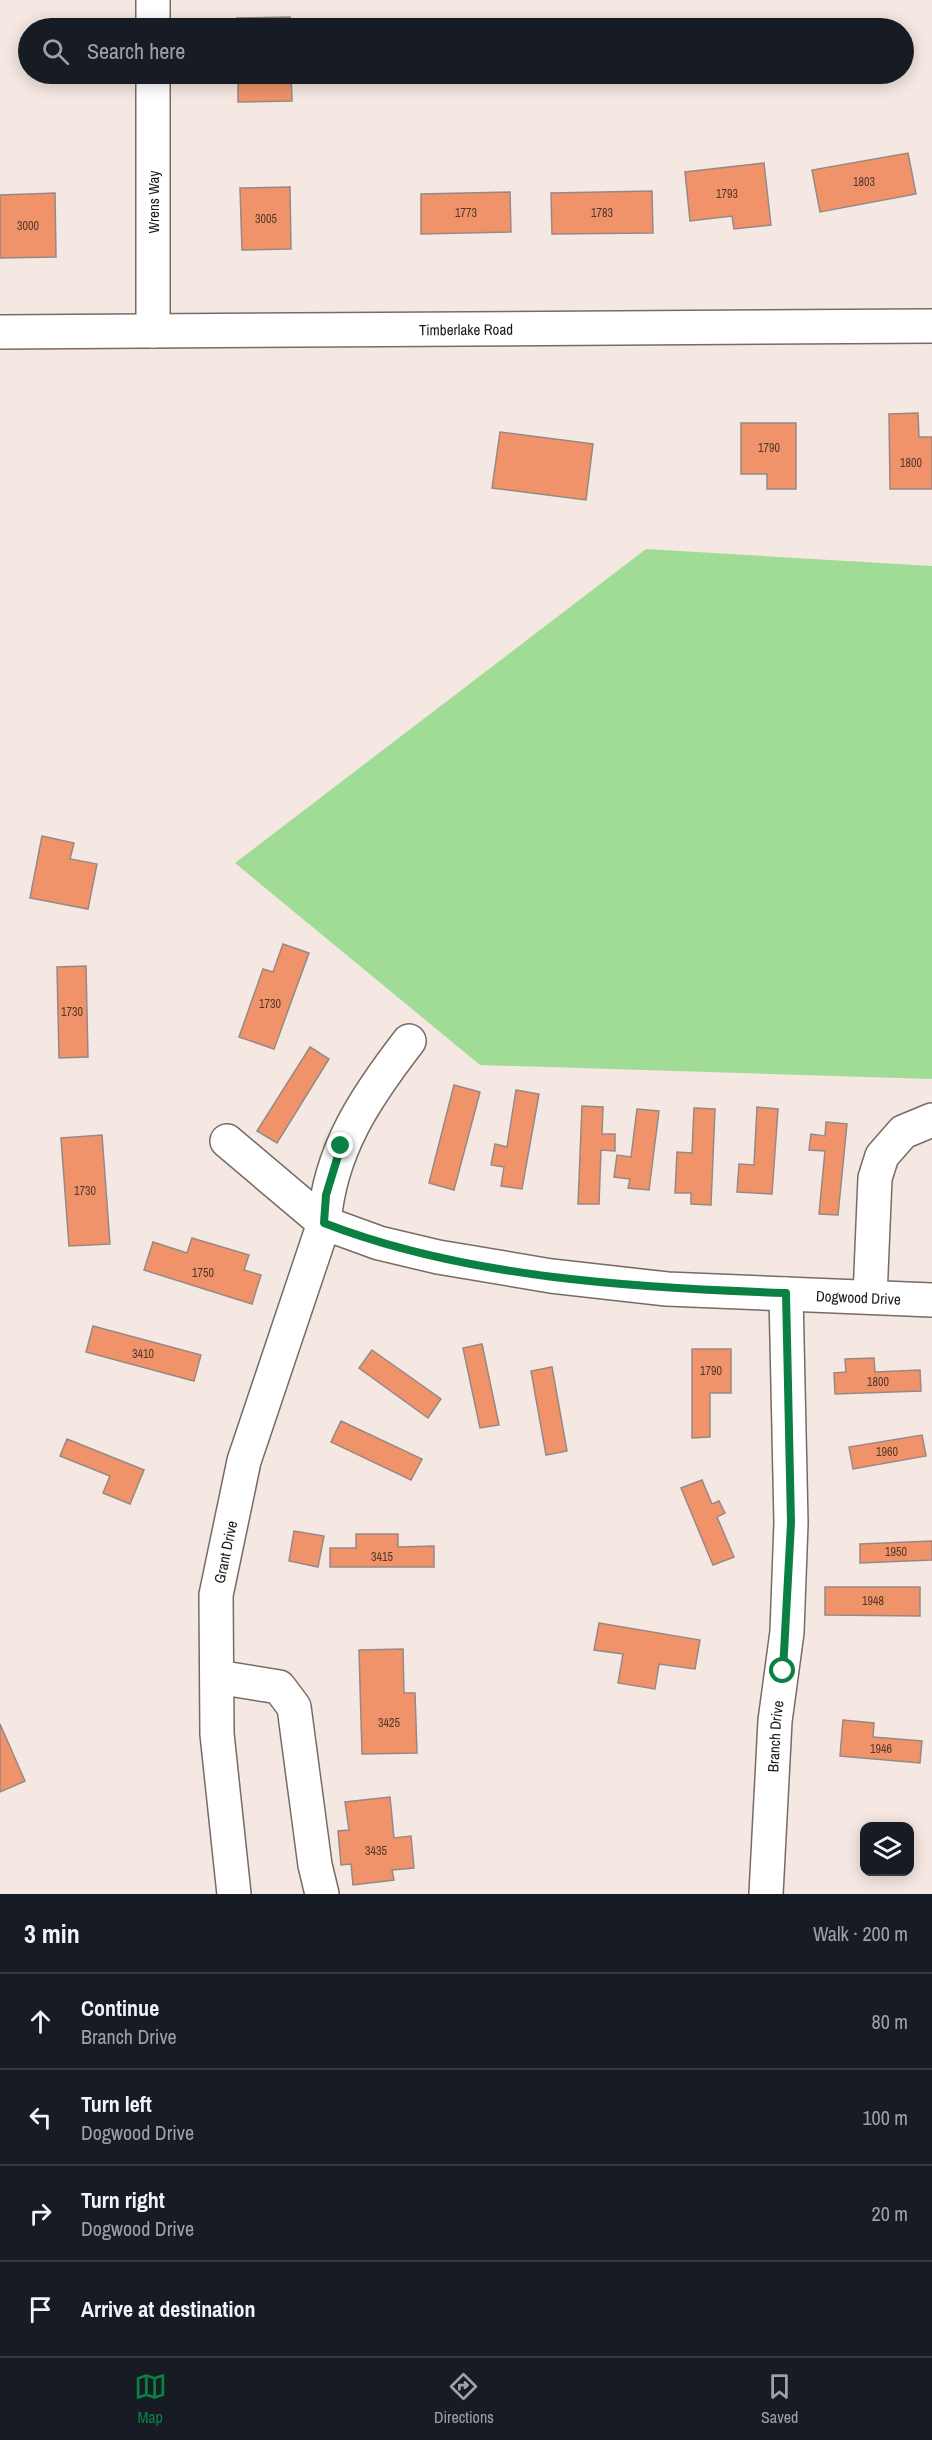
<!DOCTYPE html>
<html lang="en">
<head>
<meta charset="utf-8">
<style>
  body { margin:0; font-family:"Archivo Narrow",sans-serif; background:#20242c; color:#f1f3f6 }
  .controls { position:absolute; right:18px; bottom:18px; display:grid; overflow:hidden; border-radius:12px; box-shadow:0 3px 15px #0003 }
  .controls button { width:54px; height:54px; display:grid; place-items:center; padding:0; border:0; border-bottom:2px solid #363941; background:#171b24; color:#f1f3f6; font:30px sans-serif }
  .stop { position:absolute; width:18px; height:18px; margin:-14px; border:4px solid #0b8043; border-radius:50%; background:#fff }
  .stop.end { background:#0b8043; border-color:#fff; box-shadow:0 2px 6px #0008 }
  .list { margin:0; padding:0; list-style:none }
  h2 { display:flex; justify-content:space-between; align-items:center; height:78px; margin:0; padding:0 24px; font-size:26px }
  h2 small { font-size:20px; font-weight:400; color:#9ea1a6 }
  .list li { display:grid; grid-template-columns:39px 1fr auto; gap:18px; align-items:center; box-sizing:border-box; height:96px; padding:0 24px; border-top:2px solid #363941 }
  .list b { display:block; font-size:22px; white-space:nowrap }
  .list p { margin:0; font-size:20px; white-space:nowrap; color:#9ea1a6 }
  .list em { font-size:20px; font-style:normal; color:#9ea1a6 }
  .icon { flex:none; width:33px; height:33px; fill:none; stroke:currentColor; stroke-width:2; stroke-linecap:round; stroke-linejoin:round }
  .map { position:relative; flex:none; width:932px; height:1894px; overflow:hidden }
  .search { position:absolute; background:#171b24; box-shadow:0 3px 15px #0003; left:18px; right:18px; top:18px; height:66px; display:flex; align-items:center; gap:15px; box-sizing:border-box; padding:0 21px; border-radius:33px; color:#9ea1a6; font-size:22px }
  .sheet { height:462px; background:#171b24 }
  nav { display:flex; justify-content:space-around; align-items:center; box-sizing:border-box; height:84px; border-top:2px solid #363941; background:#171b24; font-size:16px; color:#9ea1a6 }
  nav a { display:grid; justify-items:center; gap:3px }
  nav .on { color:#0b8043 }
  .map>svg:first-child { display:block }
  .green { fill:#a1dc96 }
  .building { fill:#f0936a; stroke:#968984; stroke-width:1.5 }
  .lines { fill:none; stroke-linecap:round; stroke-linejoin:round }
  .minor-casing { stroke:#776b65; stroke-width:36 }
  .minor { stroke:#fff; stroke-width:33 }
  .route { stroke:#0b8043; stroke-width:8 }
  .labels { text-anchor:middle; dominant-baseline:central; stroke-width:4.5; stroke-linejoin:round; paint-order:stroke }
  .number-label { font-size:12px; fill:#52372b }
  .street-label { font-size:15px; fill:#1d1816; stroke:#fff }
</style>
</head>
<body>
<div class="map">
<svg width="932" height="1894" viewBox="0 0 932 1894">
  <rect width="100%" height="100%" fill="#f5e7e1"/>
  <path class="green" d="M646,549L932,566V1079L480,1065L235,863Z"/>
  <path class="building" d="M290,17V28H237V18Z
    M238,74H291L292,101L238,102Z
    M908,153L916,194L820,212L812,170Z
    M764,163L771,225L734,229L732,216L690,221L685,172Z
    M290,187L291,249L242,250L240,188Z
    M652,191L653,233L552,234L551,193Z
    M510,192L511,232L421,234V194Z
    M55,193L56,257L0,258V195Z
    M918,413L919,437H932V489H890L889,414Z
    M741,423H796V489H767V474H741Z
    M500,432L593,444L586,500L492,488Z
    M42,836L74,843L70,859L97,864L88,909L30,898Z
    M283,944L309,953L274,1049L239,1037L263,969L273,972Z
    M86,966L88,1057L59,1058L57,967Z
    M310,1047L329,1059L277,1143L257,1131Z
    M454,1085L480,1092L454,1190L429,1183Z
    M516,1090L539,1094L522,1189L501,1186L504,1167L491,1165L495,1144L507,1147Z
    M582,1106L603,1107L602,1134H615V1151L601,1150L599,1204H578Z
    M757,1107L778,1109L772,1194L737,1192L739,1164L754,1165Z
    M694,1108L715,1109L711,1205L691,1204V1193H675L677,1152L692,1153Z
    M637,1109L659,1111L649,1190L628,1188L630,1179L614,1177L617,1155L631,1157Z
    M826,1122L847,1124L838,1215L819,1214L825,1151L809,1150L811,1134L825,1136Z
    M102,1135L110,1244L69,1246L61,1138Z
    M192,1238L249,1255L244,1270L261,1275L252,1304L144,1270L153,1242L187,1253Z
    M93,1326L201,1355L194,1381L86,1352Z
    M482,1344L499,1425L480,1428L463,1348Z
    M692,1349H731V1393H710V1437L692,1438Z
    M372,1350L441,1399L428,1418L359,1368Z
    M874,1358L875,1372L920,1370L921,1391L835,1394L834,1373L846,1372L845,1359Z
    M552,1367L567,1451L546,1455L531,1371Z
    M341,1421L422,1459L411,1480L331,1442Z
    M922,1435L926,1456L853,1469L849,1447Z
    M67,1439L144,1470L130,1504L103,1493L110,1476L60,1456Z
    M702,1480L712,1504L719,1501L725,1513L717,1517L734,1557L713,1565L681,1488Z
    M294,1531L324,1536L318,1567L289,1561Z
    M356,1534H398V1547L434,1546V1567H330V1548H356Z
    M932,1541V1560L860,1563V1544Z
    M825,1587H920V1616L825,1615Z
    M599,1623L700,1640L695,1669L659,1664L655,1689L618,1683L623,1654L594,1650Z
    M403,1649L404,1693H415L417,1753L362,1754L359,1650Z
    M843,1720L874,1723L873,1737L922,1741L920,1763L840,1756Z
    M0,1724L25,1781L0,1792Z
    M390,1797L394,1838L411,1836L414,1868L392,1870L394,1880L353,1885L351,1864L341,1865L338,1831L349,1830L345,1802Z"/>
  <g class="lines">
    <defs>
      <g id="minor">
        <path d="M153,0V28"/>
        <path d="M153,74V331"/>
        <path id="s1" d="M0,332L932,326"/>
        <path id="s2" d="M227,1141L324,1223L379,1243L438,1257L551,1276L667,1289L932,1300"/>
        <path d="M870,1297L875,1178L882,1156L903,1132L932,1120"/>
        <path d="M217,1677L279,1687L294,1707L315,1865L322,1894"/>
        <path id="s3" d="M234,1894L217,1734L216,1595L244,1461L324,1223C330,1150 365,1098 409,1041"/>
        <path id="s4" d="M766,1894L775,1721L787,1632L791,1523L786,1294"/>
      </g>
    </defs>
    <use href="#minor" class="minor-casing"/>
    <use href="#minor" class="minor"/>
  </g>
  <g class="lines">
    <path class="route" d="M341,1146L326,1195L324,1223C465,1278 636,1288 786,1293L791,1523L783,1671"/>
  </g>
  <g class="labels">
    <g class="number-label">
      <text x="864" y="182">1803</text>
      <text x="727" y="194">1793</text>
      <text x="466" y="213">1773</text>
      <text x="602" y="213">1783</text>
      <text x="266" y="219">3005</text>
      <text x="28" y="226">3000</text>
      <text x="769" y="448">1790</text>
      <text x="911" y="463">1800</text>
      <text x="270" y="1004">1730</text>
      <text x="72" y="1012">1730</text>
      <text x="85" y="1191">1730</text>
      <text x="203" y="1273">1750</text>
      <text x="143" y="1354">3410</text>
      <text x="711" y="1371">1790</text>
      <text x="878" y="1382">1800</text>
      <text x="887" y="1452">1960</text>
      <text x="896" y="1552">1950</text>
      <text x="382" y="1557">3415</text>
      <text x="873" y="1601">1948</text>
      <text x="389" y="1723">3425</text>
      <text x="881" y="1749">1946</text>
      <text x="376" y="1851">3435</text>
    </g>
    <g class="street-label">
      <text transform="translate(153 202) rotate(-90)">Wrens Way</text>
      <text stroke="none"><textPath href="#s1" startOffset="466">Timberlake Road</textPath></text>
      <text stroke="none"><textPath href="#s2" startOffset="669">Dogwood Drive</textPath></text>
      <text stroke="none"><textPath href="#s3" startOffset="344">Grant Drive</textPath></text>
      <text stroke="none"><textPath href="#s4" startOffset="158">Branch Drive</textPath></text>
    </g>
  </g>
</svg>
<div class="controls">
<button><svg class="icon" aria-label="layers" viewBox="0 0 24 24"><path d="M12 4l9 5-9 5-9-5zM3 14l9 5 9-5"/></svg></button>
</div>
<div class="stop" style="left:783px;top:1671px"></div>
<div class="stop end" style="left:341px;top:1146px"></div>
<div class="search"><svg class="icon" aria-label="search" viewBox="0 0 24 24"><circle cx="10" cy="10" r="6"/><path d="M15 15l6 6"/></svg>Search here</div>
</div>
<section class="sheet">
<h2>3 min<small>Walk · 200 m</small></h2>
<ul class="list">
<li><svg class="icon" aria-label="ahead" viewBox="0 0 24 24"><path d="M12 20V5M6 11l6-6 6 6"/></svg><div><b>Continue</b><p>Branch Drive</p></div><em>80 m</em></li>
<li><svg class="icon" aria-label="left" viewBox="0 0 24 24"><path d="M17 20v-9H6M10 6l-5 5 5 5"/></svg><div><b>Turn left</b><p>Dogwood Drive</p></div><em>100 m</em></li>
<li><svg class="icon" aria-label="right" viewBox="0 0 24 24"><path d="M7 20v-9h11M14 6l5 5-5 5"/></svg><div><b>Turn right</b><p>Dogwood Drive</p></div><em>20 m</em></li>
<li><svg class="icon" aria-label="arrive" viewBox="0 0 24 24"><path d="M6 21V4h12l-3 4 3 4H6"/></svg><div><b>Arrive at destination</b></div></li>
</ul>
</section>
<nav>
<a class="on"><svg class="icon" aria-label="map" viewBox="0 0 24 24"><path d="M3 6l6-2 6 2 6-2v14l-6 2-6-2-6 2zM9 4v14M15 6v14"/></svg>Map</a>
<a><svg class="icon" aria-label="directions" viewBox="0 0 24 24"><path d="M12 3l9 9-9 9-9-9zM9 14v-3h6M13 9l2 2-2 2"/></svg>Directions</a>
<a><svg class="icon" aria-label="saved" viewBox="0 0 24 24"><path d="M7 4h10v16l-5-4-5 4z"/></svg>Saved</a>
</nav>
</body>
</html>
